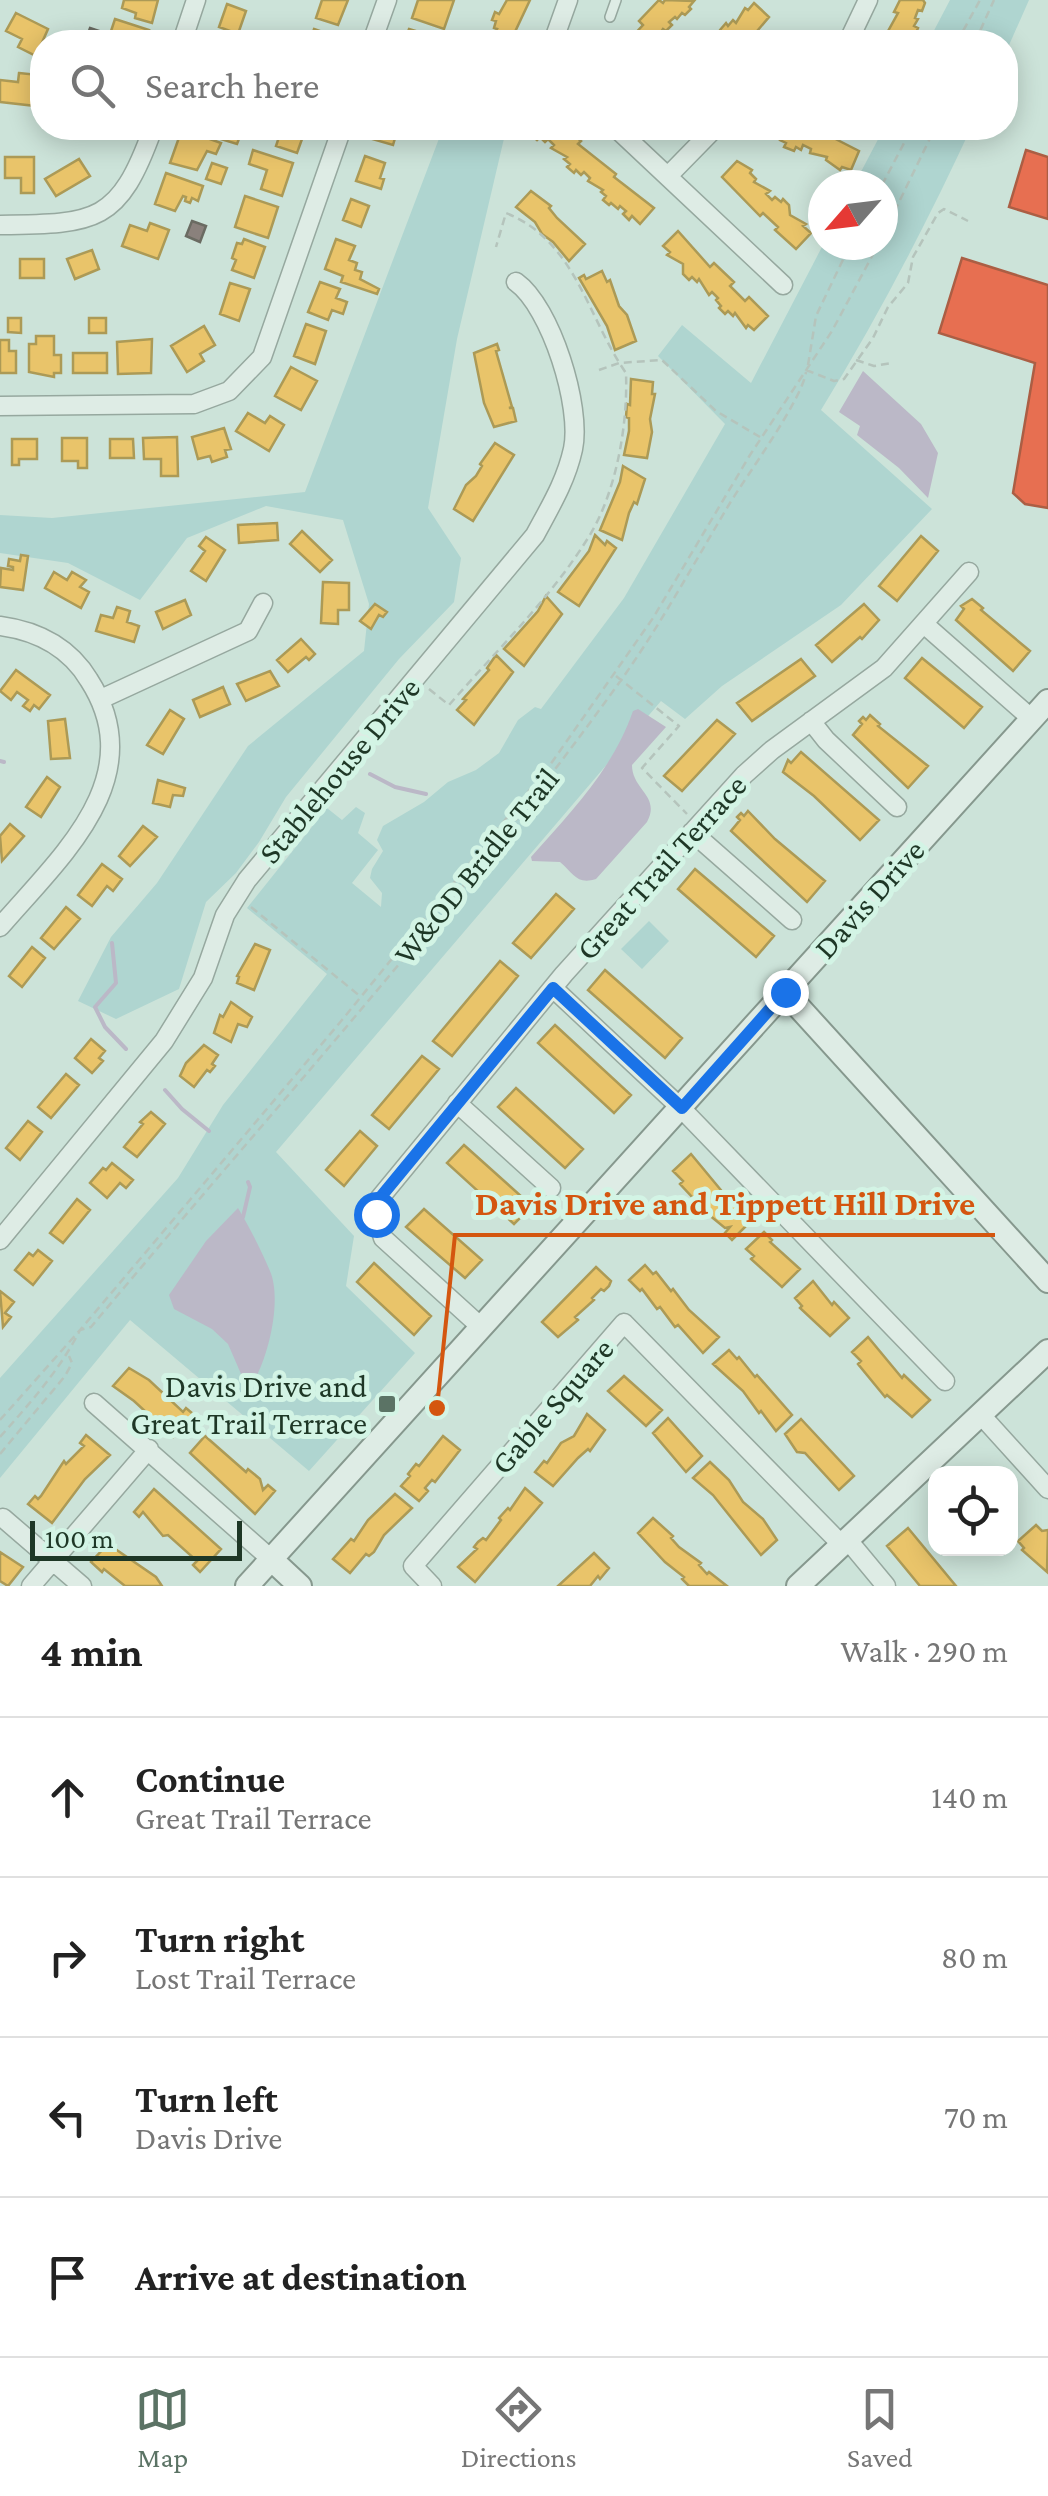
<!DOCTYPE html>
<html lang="en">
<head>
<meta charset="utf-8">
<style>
  body { margin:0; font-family:"Crimson Pro",serif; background:#f6f6f6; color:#222 }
  .controls { position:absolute; right:30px; bottom:30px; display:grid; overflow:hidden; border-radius:20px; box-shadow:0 5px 25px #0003 }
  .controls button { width:90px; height:90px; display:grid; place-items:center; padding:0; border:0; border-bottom:2px solid #e0e0e0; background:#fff; color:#222; font:50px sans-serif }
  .compass { position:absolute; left:808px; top:170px; width:90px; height:90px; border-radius:50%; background:#fff; box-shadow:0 5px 25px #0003; rotate:242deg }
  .scale { position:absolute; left:30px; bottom:25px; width:212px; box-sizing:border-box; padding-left:10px; border:5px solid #1e3726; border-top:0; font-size:28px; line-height:35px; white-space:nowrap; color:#1e3726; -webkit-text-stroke:8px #d3f4e5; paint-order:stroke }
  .stop { position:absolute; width:30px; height:30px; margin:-22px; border:8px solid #1a73e8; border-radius:50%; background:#fff }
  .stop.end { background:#1a73e8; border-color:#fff; box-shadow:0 2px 10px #0008 }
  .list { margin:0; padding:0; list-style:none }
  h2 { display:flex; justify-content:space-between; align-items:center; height:130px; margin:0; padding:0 40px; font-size:42px }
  h2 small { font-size:32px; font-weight:400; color:#767676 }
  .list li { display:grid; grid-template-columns:65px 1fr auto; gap:30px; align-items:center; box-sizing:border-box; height:160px; padding:0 40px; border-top:2px solid #e0e0e0 }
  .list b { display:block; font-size:38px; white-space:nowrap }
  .list p { margin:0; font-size:32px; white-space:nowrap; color:#767676 }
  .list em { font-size:32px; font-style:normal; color:#767676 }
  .icon { flex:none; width:55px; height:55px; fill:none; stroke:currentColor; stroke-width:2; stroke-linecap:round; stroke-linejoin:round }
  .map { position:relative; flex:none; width:1048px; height:1586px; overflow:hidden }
  .search { position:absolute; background:#fff; box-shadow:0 5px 25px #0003; left:30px; right:30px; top:30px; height:110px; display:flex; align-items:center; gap:25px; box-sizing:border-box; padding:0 35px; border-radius:40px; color:#767676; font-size:38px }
  .sheet { height:770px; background:#fff }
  nav { display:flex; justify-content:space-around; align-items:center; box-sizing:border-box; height:140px; border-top:2px solid #e0e0e0; background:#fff; font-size:28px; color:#767676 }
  nav a { display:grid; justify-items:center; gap:5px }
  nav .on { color:#5b7365 }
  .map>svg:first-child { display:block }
  .green { fill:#afd5d0 }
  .water { fill:#bbb8c7 }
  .homes { fill:#e9c46a; stroke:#ac9a56; stroke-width:2.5 }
  .shops { fill:#e76f51; stroke:#ab5e44; stroke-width:2.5 }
  .industry { fill:#8a817c; stroke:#6a6b62; stroke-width:2.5 }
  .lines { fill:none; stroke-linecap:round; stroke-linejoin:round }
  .stream { stroke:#bbb8c7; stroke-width:4 }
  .lane-casing { stroke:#96a89f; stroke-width:12 }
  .street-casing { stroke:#96a89f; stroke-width:21 }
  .secondary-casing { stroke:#86988e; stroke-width:26 }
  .path { stroke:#b5c4bc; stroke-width:2.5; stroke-dasharray:8 5; stroke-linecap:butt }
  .lane { stroke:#deece5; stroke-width:9 }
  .street { stroke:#deece5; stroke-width:18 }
  .secondary { stroke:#deece5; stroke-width:22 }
  .route { stroke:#1a73e8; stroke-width:12 }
  .poi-dot { fill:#5b7365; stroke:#d3f4e5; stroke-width:4 }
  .labels { text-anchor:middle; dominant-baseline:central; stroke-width:10; stroke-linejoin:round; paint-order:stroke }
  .street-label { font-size:32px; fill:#1e3726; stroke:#d3f4e5 }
  .poi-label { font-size:32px; fill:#1e3726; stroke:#d3f4e5; text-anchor:end }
  .leader { fill:none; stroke:#d4560f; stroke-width:4 }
  .callout-dot { fill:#d4560f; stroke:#d3f4e5; stroke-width:4 }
  .callout-label { font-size:35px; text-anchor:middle; font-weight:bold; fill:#d4560f; stroke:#d3f4e5; stroke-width:10; stroke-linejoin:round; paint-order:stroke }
</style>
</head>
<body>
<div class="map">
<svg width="1048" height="1586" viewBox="0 0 1048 1586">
  <rect width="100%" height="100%" fill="#cce3d9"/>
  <path class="green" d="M950,0H1029L1006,52V42H928Z
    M443,128L506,130L457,339L428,508L461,558L454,602L399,659L286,797L259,842L236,873L206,902L179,989L116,1019L78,1001L111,937L157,883L248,746L364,651L369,604L343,520L266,506L187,538L140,600L68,563L0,553V515L52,518L305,492Z
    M884,128H971C926,225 877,319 821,410L932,509L841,605L722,686L685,719L661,701L276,1152L354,1236L346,1286L415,1353L309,1471L130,1320L0,1478V1378L178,1178L223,1105L327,974L247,908L327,808L342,820L356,807L365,813L358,833L378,850L352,883L381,907L382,893L370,878L372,869L383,851L377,840L383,826L424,802L448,782L476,770L499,753L518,720L535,707L541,709L624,598L725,424L658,356L682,325L751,383L823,245H883V185H854Z
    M649,921L669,941L642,969L621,949Z"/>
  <path class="water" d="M863,371L921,424L938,453L928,498L899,468L857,435L860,426L839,412Z
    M638,709L666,727L632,765C632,790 661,796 647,822L596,879C577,885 574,874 560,862L532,861L531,857C571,812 613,769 633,711Z
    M238,1208C250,1228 261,1250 270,1271C283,1301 267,1366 248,1390L228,1344L212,1329L174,1309L169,1295L206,1241Z"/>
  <path class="homes" d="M124,0H158L152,23L135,18L136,13L122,8Z
    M322,0H348L338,25L316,18Z
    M418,0H454L444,29L412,18Z
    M507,0H530L514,34L518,35L516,42H488L497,29L494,28L496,21L492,20L495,12L499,14Z
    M659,0L663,3L665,0L694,1L689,7L691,9L685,15L682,13L677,19L675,17L669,22L672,25L666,31L663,29L654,42H622L627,37L629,40L643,25L639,21Z
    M900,0H923L925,3L922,11L918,10L915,18L918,19L914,26L918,28L915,35L912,34L904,42H882L898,13L894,12Z
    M754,3L769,17L752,37L749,35L742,42H718L720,30L726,23L728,26L733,20L736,23L745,8L748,10Z
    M227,4L246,11L238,34L219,27Z
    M16,13L48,29L36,56L18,47L22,39L6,31Z
    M115,19L149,30L144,42H120L109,37Z
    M314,29L337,37L335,42H310Z
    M409,29L429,35L426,42H404Z
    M19,73L39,75L36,106L0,102V80L18,82Z
    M77,128H99L96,138L76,132Z
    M282,128H306L297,153L276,146Z
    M375,128H398L393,145L372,139Z
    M529,128H565L581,141L578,144L616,174L614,177L654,208L640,224L632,216L629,220L623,214L626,211L620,206L618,209L611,203L609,205L603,200L606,196L601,192L603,190L588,181L590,178L584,172L581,175L576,170L574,173L567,167L570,164L564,159L567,157L551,148L554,145L548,139L545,142L540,137L537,140L530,134L533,130Z
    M760,128H814L859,151L851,170L842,167L840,170L826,160L827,157L810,153L811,149L803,145L801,150L796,147L794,151L784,147L786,143L780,140L781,137L764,134L766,130Z
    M182,129L221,143L216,154L207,151L197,170L170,163Z
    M216,130L240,136L237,144L214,137Z
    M253,150L293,163L282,196L261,189L267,170L249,164Z
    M365,156L385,163L380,178L384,179L381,189L356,181Z
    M5,157H34V193H21V178H5Z
    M79,159L90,176L56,196L45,179Z
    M737,161L752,170L750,173L756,179L754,182L770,191L766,194L772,200L775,197L781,202L783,199L789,205L790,215L806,224L803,226L811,233L796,249L775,230L778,227L763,213L760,216L722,177Z
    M212,163L227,168L221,184L206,179Z
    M166,173L203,186L198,201L192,198L190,203L185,201L186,197L183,196L175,211L155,204Z
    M531,191L551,206L549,208L557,218L585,244L569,261L553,242L542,234L535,222L516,207Z
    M245,196L278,207L268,238L235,227Z
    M351,199L369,206L361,227L343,220Z
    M150,223L169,230L158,259L122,246L130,225L147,231Z
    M678,231L710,267L714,263L734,282L730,286L745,301L749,297L768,316L754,330L748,325L746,328L735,313L733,316L728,311L725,314L719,308L721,306L716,300L718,298L712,292L709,295L699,279L697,282L692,277L689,280L683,274V264L667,255L670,252L663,246Z
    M244,239L265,247L254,278L232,270L236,260L232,258L237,243L242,244Z
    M336,239L355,246L349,260L357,263L355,270L362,272L360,279L379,289L377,294L341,282L343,276L325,269Z
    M92,250L99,269L75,279L67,259Z
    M20,259H44V278H20Z
    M602,271L607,282L610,280L619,306L627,315L636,341L615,350L607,326L579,278L584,275L586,279Z
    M320,282L340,289L336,298L347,302L343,314L332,310L328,320L308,312Z
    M230,283L250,289L239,321L220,314Z
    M8,318H21V333L8,332Z
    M89,318H106V333H89Z
    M306,324L326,331L315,364L294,356Z
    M204,326L215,345L200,354L204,361L187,372L171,346Z
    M36,336H54V355H61V373H54V377L29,372V344H36Z
    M152,339L151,373L118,374L117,342Z
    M0,340H9V351H16V373H0Z
    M497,344L499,350L496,351L512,407L509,408H513L516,421L494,427L484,403L474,353Z
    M73,353H107V373H73Z
    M291,367L317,381L301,410L275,396Z
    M631,379L653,382L652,394H655L650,419L652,432L647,458L624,455L629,431V418L626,417L627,404L630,405Z
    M248,413L265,423L270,416L284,425L269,451L236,431Z
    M224,428L231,449L225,450L227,457L212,462L210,456L198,459L192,437Z
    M177,437L178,476H161V459H144L143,438Z
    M62,438H87V468H78V461H62Z
    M12,439H37V459H19V465H12Z
    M110,439H133L134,458H110Z
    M495,443L514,455L473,521L454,509L466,485L476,476L482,466L480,464Z
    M623,466L645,479L637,504L634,502L629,513L622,540L600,530L620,482Z
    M277,523L278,540L239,543L238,525Z
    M302,531L332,560L320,572L290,544Z
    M595,535L605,545L607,541L616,548L579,606L558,592L589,551Z
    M921,536L938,551L897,601L879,586Z
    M206,537L225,550L206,581L191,571L205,551L199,546Z
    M21,555L28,556L23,590L0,587L1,568L13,570V567L8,566L9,559L20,561Z
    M54,572L67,580L72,572L86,580L80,587L89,592L81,608L45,588Z
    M323,582L349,583V610H338V624L321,623Z
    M546,596L562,614L524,666L504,649L538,611Z
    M972,599L983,608L981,610L1030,651L1013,671L956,620L964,609L961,606Z
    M185,600L191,615L163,629L156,612Z
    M375,604L387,612L383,617L379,615L371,629L360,621Z
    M864,604L879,620L862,639L860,637L832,662L816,645Z
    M117,607L130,611L127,622L139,626L134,642L96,631L101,615L113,618Z
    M301,639L315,654L309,660L306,657L288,672L277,660Z
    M496,655L513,672L474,725L457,710L466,700L463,699L489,670L487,668Z
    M922,658L982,707L964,728L905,678Z
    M801,659L815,676L752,721L737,703Z
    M16,670L50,695L39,709L34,705L30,711L23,706L28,700L17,692L11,700L0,691Z
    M270,671L279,686L246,701L237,684Z
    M223,687L230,704L200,717L193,700Z
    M170,710L184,719L163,754L147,745Z
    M870,715L880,724L878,726L928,766L908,788L853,735L862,724L859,721L863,717L866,720Z
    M65,719L70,758L51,759L48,721Z
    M717,720L735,734L682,791L664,776Z
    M801,752L879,820L860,840L814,796L783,772L788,760L791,763Z
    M47,777L60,787L41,817L26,807Z
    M158,780L185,788L183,796L173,795L170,807L153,803Z
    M748,811L775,839L825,881L807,902L731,831L740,820L737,817L741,813L744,816Z
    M10,824L24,836L2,861L0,836Z
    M143,826L157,837L130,866L119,856Z
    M102,864L122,879L113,891L107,886L92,906L78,895Z
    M695,869L774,936L756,957L678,889Z
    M556,894L574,909L531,958L513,943Z
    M66,907L80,919L54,949L41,938Z
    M255,944L270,950L254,990L237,983L239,977L237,976Z
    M32,947L45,958L22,987L9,976Z
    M500,961L518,976L452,1056L433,1041Z
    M605,970L682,1038L665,1058L588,990Z
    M231,1002L252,1017L247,1027L238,1024L231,1042L214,1033L220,1015L223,1017Z
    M555,1025L631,1095L614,1113L538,1043Z
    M91,1039L105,1051L99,1058L103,1061L92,1073L75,1058Z
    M204,1045L218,1055L212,1064L215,1066L210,1072L207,1070L194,1087L180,1076L186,1063Z
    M422,1056L439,1069L389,1129L372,1115Z
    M66,1074L79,1085L51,1118L38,1107Z
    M516,1088L583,1149L565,1168L498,1107Z
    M151,1112L165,1124L137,1157L124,1147L143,1124L140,1122Z
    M28,1121L42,1132L20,1160L6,1148Z
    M360,1131L377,1146L344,1186L326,1170Z
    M464,1145L532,1206L514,1224L447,1163Z
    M691,1154L725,1195L727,1194L754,1218L732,1240L725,1233L730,1227L725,1228L708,1214L680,1184L683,1181L673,1171Z
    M112,1163L133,1180L126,1188L120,1183L107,1198L90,1183L103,1168L106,1170Z
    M77,1199L90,1210L63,1243L50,1233Z
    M424,1209L482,1260L465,1278L406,1227Z
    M764,1232L772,1240L770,1242L800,1269L782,1287L751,1259L754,1256L746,1249Z
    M38,1250L52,1261L33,1285L15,1270L29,1253L33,1256Z
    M374,1263L431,1316L414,1335L357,1282Z
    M645,1265L653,1274L656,1272L671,1291L673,1289L689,1310L719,1337L703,1353L678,1325L675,1327L660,1307L657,1309L642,1289L640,1291L629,1280Z
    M596,1267L611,1281L609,1286L604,1291L601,1289L592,1298L594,1300L575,1317L578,1320L558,1337L542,1322Z
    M813,1281L832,1305L834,1302L849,1318L830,1336L800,1308L802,1306L795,1298Z
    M0,1291L14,1302L5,1313L11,1317L3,1327Z
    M868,1337L902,1378L904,1375L930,1400L912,1417L887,1395L885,1397L858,1364L861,1361L852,1352Z
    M729,1350L737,1359L739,1357L755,1377L757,1375L792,1415L776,1431L761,1411L759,1413L743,1391L713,1364Z
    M129,1368L149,1380L183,1412L186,1408L193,1414L173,1437L134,1401L113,1386Z
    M624,1376L662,1410L646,1426L608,1391Z
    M587,1414L605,1430L590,1451L588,1449L578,1458L553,1486L535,1472L544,1461L547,1463L561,1443L574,1436Z
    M668,1418L702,1456L686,1472L653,1433Z
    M801,1419L854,1476L839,1490L805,1453L797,1452L785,1434Z
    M86,1435L110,1455L85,1479L52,1523L28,1504L35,1496L38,1499L41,1496L64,1461L66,1464L84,1446L80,1443Z
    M205,1436L246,1472L248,1469L260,1479L263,1490L268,1485L275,1491L255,1514L190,1453Z
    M443,1436L460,1450L435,1482L432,1480L425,1488L428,1491L419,1501L401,1486L410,1476L408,1474L416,1464L419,1466Z
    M710,1462L729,1480L743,1502L763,1519L777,1540L761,1555L713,1495L693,1478Z
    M525,1488L542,1503L475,1582L458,1567L477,1549L474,1547L478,1542L483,1538L486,1540L501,1520L499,1518L508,1508L510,1510Z
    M154,1489L221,1549L200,1572L193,1565L197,1561L168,1535L163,1536L143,1512L139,1517L134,1512Z
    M395,1494L412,1508L384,1535L374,1552L369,1556L366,1554L350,1573L333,1559L351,1539L354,1541L368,1520Z
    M653,1518L673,1536L671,1538L679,1547L701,1563L699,1565L707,1574L709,1572L727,1586H689L682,1579L684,1577L665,1562L638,1533Z
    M1036,1525L1042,1531L1048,1530L1047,1572L1022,1550L1024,1548L1018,1541Z
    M908,1528L956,1586H920L887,1546Z
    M108,1544L156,1577L162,1586H125L104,1569L102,1572L91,1562Z
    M0,1552L23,1567L8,1586L0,1581Z
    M594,1553L609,1568L600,1579L598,1576L590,1586H558Z"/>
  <path class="shops" d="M1026,150L1048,157V219L1009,207Z
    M962,258L1048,285V508L1025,504L1013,493L1035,363L939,333Z"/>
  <path class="industry" d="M90,28L105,33L101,42H85Z
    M192,221L206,226L200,242L186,236Z"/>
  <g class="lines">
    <path class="stream" d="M0,761L4,762
      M370,774L395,787L426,794
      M112,943L116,983L95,1007L105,1027L126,1049
      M165,1090L182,1109L209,1131
      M243,1217L250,1187L248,1182"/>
    <defs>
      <path id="lane" d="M610,17L616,0"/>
      <path id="street" d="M182,42L196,0
        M372,42L387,0
        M553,42L568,0
        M848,42L868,0
        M616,128L783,285
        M668,176L715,128
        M0,225C97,224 119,223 153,128
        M0,406L194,404L229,391L262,357L342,128
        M924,624L1032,719
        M0,626C37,631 69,647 89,680C152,778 60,857 0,927
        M101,699L248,631L263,603
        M811,721L826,740L897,807
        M692,832L792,920
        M553,988L681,1108L945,1381
        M457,1103L551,1188
        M0,1240L164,1041L203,978L225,915L247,880L535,535C550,507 566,481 573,449C582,407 551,307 516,282
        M481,1327L383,1238L376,1214L379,1199L564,974L744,775L772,750L884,668L969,572
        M94,1403L271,1559
        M981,1415L1048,1489
        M3,1518L82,1586
        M847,1539L886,1586
        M31,1586L149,1449
        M432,1586L413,1566L624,1323L841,1544"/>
      <path id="secondary" d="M785,992L1048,1281
        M271,1559L300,1586
        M247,1586L1048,701
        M798,1586L1048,1351"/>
    </defs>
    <use href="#lane" class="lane-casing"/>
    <use href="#street" class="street-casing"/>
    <use href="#secondary" class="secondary-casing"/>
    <path class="path" d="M957,42L980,0
      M975,42L994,0
      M882,185L912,128
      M883,235L935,128
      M856,360L874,366L892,363
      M808,365L816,316L850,245
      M599,370L619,363L662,360L716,411L760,437
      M806,370L834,381L844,379L873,338L888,307L908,283L913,257L938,213L944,209L968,221
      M616,676L679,726L642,768L687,814
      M429,689L449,705C496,651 550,599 588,538C616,494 628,425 626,373C587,317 576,241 506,213L496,247
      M251,907L361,997
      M0,1420L80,1330L91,1327C269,1114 457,908 619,683C660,626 694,563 730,503C747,475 802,400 806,372
      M0,1437C30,1403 60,1370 80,1330L342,1020L550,765L653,618L750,455L832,331L878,245
      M0,1454L65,1376L72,1363L69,1356"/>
    <use href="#lane" class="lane"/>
    <use href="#street" class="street"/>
    <use href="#secondary" class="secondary"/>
  </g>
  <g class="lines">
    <path class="route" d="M376,1214L379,1199L553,988L682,1108L785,992"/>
  </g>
  <rect class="poi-dot" x="377" y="1394" width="20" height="20" rx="5"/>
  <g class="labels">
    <g class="street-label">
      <text transform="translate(339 770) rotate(-50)">Stablehouse Drive</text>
      <text transform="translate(476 866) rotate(-51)">W&amp;OD Bridle Trail</text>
      <text transform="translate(661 867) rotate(-48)">Great Trail Terrace</text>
      <text transform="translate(869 899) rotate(-48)">Davis Drive</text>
      <text transform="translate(552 1406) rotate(-49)">Gable Square</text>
    </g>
    <g class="poi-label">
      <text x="367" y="1386">Davis Drive and<tspan x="367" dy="37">Great Trail Terrace</tspan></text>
    </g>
  </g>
  <path class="leader" d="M437 1408L455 1235H995"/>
  <circle class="callout-dot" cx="437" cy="1408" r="10"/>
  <g class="callout-label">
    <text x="725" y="1215">Davis Drive and Tippett Hill Drive</text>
  </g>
</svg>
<div class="controls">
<button><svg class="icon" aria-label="locate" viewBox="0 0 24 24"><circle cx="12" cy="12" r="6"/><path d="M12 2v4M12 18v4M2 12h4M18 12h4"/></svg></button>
</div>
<svg class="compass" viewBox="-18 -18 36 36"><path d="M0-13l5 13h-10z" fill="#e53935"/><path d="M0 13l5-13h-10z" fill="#767676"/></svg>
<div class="scale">100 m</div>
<div class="stop" style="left:376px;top:1214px"></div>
<div class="stop end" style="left:785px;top:992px"></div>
<div class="search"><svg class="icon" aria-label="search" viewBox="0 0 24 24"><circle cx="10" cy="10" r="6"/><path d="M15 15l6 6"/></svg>Search here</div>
</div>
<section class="sheet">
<h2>4 min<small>Walk · 290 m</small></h2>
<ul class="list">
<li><svg class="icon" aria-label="ahead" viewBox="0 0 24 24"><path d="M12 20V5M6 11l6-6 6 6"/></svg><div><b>Continue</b><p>Great Trail Terrace</p></div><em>140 m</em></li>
<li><svg class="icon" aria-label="right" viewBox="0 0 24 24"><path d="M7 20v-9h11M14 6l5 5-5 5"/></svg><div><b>Turn right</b><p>Lost Trail Terrace</p></div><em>80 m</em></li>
<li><svg class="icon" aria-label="left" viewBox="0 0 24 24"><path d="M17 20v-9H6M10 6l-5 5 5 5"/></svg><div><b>Turn left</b><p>Davis Drive</p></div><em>70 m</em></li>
<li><svg class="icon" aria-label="arrive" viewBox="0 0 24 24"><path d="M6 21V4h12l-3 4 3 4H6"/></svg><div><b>Arrive at destination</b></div></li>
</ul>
</section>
<nav>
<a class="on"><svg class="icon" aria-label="map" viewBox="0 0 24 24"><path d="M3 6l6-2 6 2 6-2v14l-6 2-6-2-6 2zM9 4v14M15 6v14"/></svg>Map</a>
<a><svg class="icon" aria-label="directions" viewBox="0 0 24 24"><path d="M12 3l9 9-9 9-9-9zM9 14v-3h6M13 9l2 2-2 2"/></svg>Directions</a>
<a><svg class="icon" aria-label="saved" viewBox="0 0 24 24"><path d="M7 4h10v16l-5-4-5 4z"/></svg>Saved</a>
</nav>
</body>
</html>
